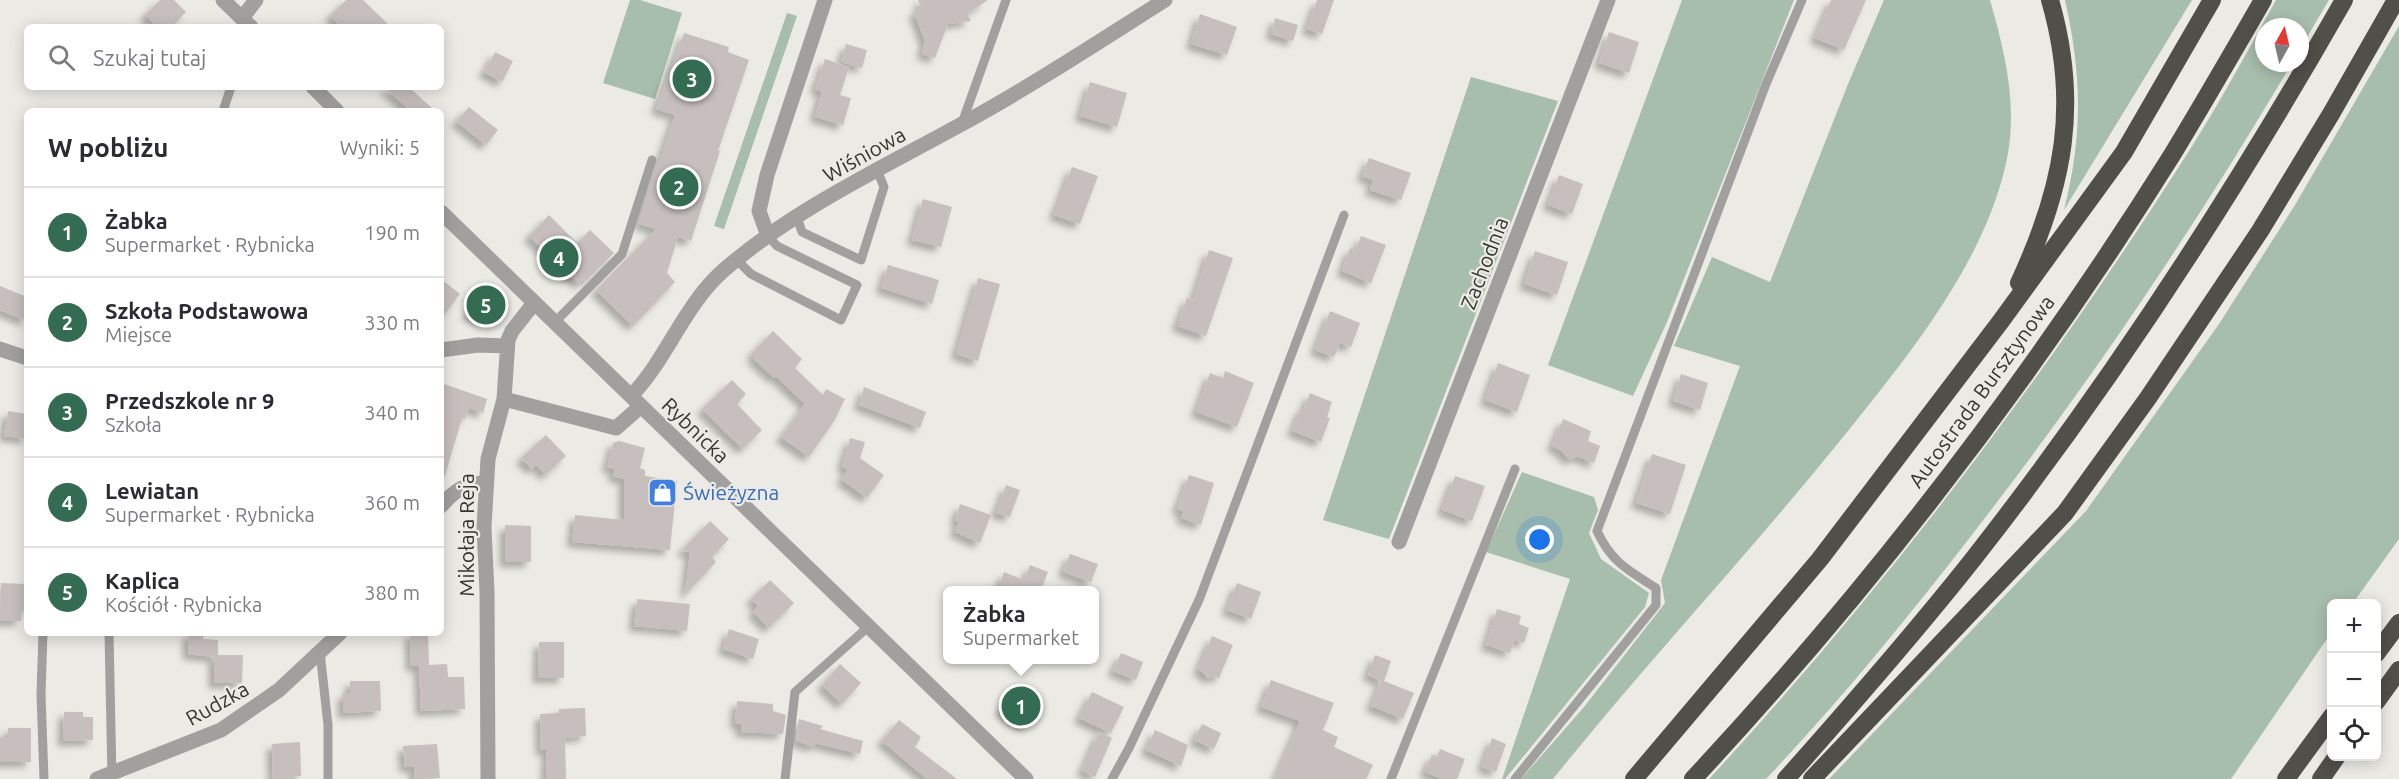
<!DOCTYPE html>
<html lang="pl">
<head>
<meta charset="utf-8">
<style>
  body { margin:0; font-family:Ubuntu,sans-serif; background:#f2f2f3; color:#2b2b33 }
  .controls { position:absolute; right:18px; bottom:18px; display:grid; overflow:hidden; border-radius:9px; box-shadow:0 3px 15px #0003 }
  .controls button { width:54px; height:54px; display:grid; place-items:center; padding:0; border:0; border-bottom:2px solid #e1e1e2; background:#fff; color:#2b2b33; font:30px sans-serif }
  .compass { position:absolute; left:2255px; top:18px; width:54px; height:54px; border-radius:50%; background:#fff; box-shadow:0 3px 15px #0003; rotate:8deg }
  .you { position:absolute; left:1540px; top:540px; width:21px; height:21px; margin:-15px; border:4px solid #fff; border-radius:50%; background:#1a73e8; box-shadow:0 0 0 9px #1a73e833 }
  .badge { display:grid; place-items:center; width:39px; height:39px; border-radius:50%; background:#346c53; color:#fff; font-size:20px; font-weight:700 }
  .pin { position:absolute; translate:-50% -50%; border:3px solid #fff; box-shadow:0 2px 6px #0006 }
  .popup { position:absolute; left:943px; top:586px; width:156px; height:78px; box-sizing:border-box; display:grid; place-content:center; border-radius:9px; background:#fff; filter:drop-shadow(0 2px 4px #0005); font-size:20px; white-space:nowrap; color:#7c7c81 }
  .popup b { font-size:22px; color:#2b2b33 }
  .popup::after { content:''; position:absolute; left:50%; top:100%; margin-left:-12px; border:12px solid transparent; border-top-color:#fff }
  .list { margin:0; padding:0; list-style:none }
  h2 { display:flex; justify-content:space-between; align-items:center; height:78px; margin:0; padding:0 24px; font-size:26px }
  h2 small { font-size:20px; font-weight:400; color:#7c7c81 }
  .list li { display:grid; grid-template-columns:39px 1fr auto; gap:18px; align-items:center; box-sizing:border-box; height:90px; padding:0 24px; border-top:2px solid #e1e1e2 }
  .list b { display:block; font-size:22px; white-space:nowrap }
  .list p { margin:0; font-size:20px; white-space:nowrap; color:#7c7c81 }
  .list em { font-size:20px; font-style:normal; color:#7c7c81 }
  .icon { flex:none; width:33px; height:33px; fill:none; stroke:currentColor; stroke-width:2; stroke-linecap:round; stroke-linejoin:round }
  .map { position:relative; flex:none; width:2399px; height:779px; overflow:hidden }
  .search { position:absolute; background:#fff; box-shadow:0 3px 15px #0003; left:24px; top:24px; width:420px; height:66px; display:flex; align-items:center; gap:15px; box-sizing:border-box; padding:0 21px; border-radius:9px; color:#7c7c81; font-size:22px }
  .panel { position:absolute; background:#fff; box-shadow:0 3px 15px #0003; left:24px; top:108px; width:420px; height:528px; border-radius:9px }
  .map>svg:first-child { display:block }
  .green { fill:#a8beac }
  .building { fill:#c6bfbd; filter:url(#shadow) }
  .lines { fill:none; stroke-linecap:round; stroke-linejoin:round }
  .service { stroke:#a1a09e; stroke-width:9 }
  .minor { stroke:#a1a09e; stroke-width:15 }
  .tertiary { stroke:#a1a09e; stroke-width:15 }
  .motorway { stroke:#504f4a; stroke-width:18 }
  .labels { text-anchor:middle; dominant-baseline:central; stroke-width:4.5; stroke-linejoin:round; paint-order:stroke }
  .street-label { font-size:21px; fill:#353532; stroke:#ebeae4 }
  .shop-label { font-size:21px; fill:#366cbe; stroke:#ebeae4; text-anchor:start }
</style>
</head>
<body>
<div class="map">
<svg width="2399" height="779" viewBox="0 0 2399 779">
  <defs>
    <filter id="shadow"><feDropShadow dx="-5.5" dy="5.5" stdDeviation="3" flood-color="#0004"/></filter>
  </defs>
  <rect width="100%" height="100%" fill="#ebeae4"/>
  <path class="green" d="M630,0H640L682,13L655,99L603,83Z
    M1682,0H1794L1667,322L1633,396L1548,365Z
    M1884,0H1990C2004,49 2017,101 2008,153C1989,259 1906,359 1839,442C1746,557 1645,664 1553,779H1521L1584,707L1665,603L1661,580L1740,366L1674,346L1712,257L1770,282L1848,84Z
    M2065,0H2192L2064,210C2083,134 2082,76 2065,0Z
    M2276,0H2329L2300,49V27H2264V63H2292C2194,229 2089,384 1971,536C1906,620 1839,702 1766,779H1709C1890,583 2051,369 2194,143C2223,97 2249,48 2276,0Z
    M787,13L797,16L724,229L714,226Z
    M2399,26V539L2353,603L2332,604L2331,633L2231,779H1829L2086,511L2219,324L2295,205Z
    M1471,77L1558,101L1389,539L1323,520Z
    M1522,472L1594,497L1598,510L1589,533L1601,559L1649,593L1645,607L1505,779H1502L1570,579L1486,552Z"/>
  <path class="building" d="M160,0H174L186,12L171,27H157L145,15Z
    M346,0H363L391,27H342L330,16Z
    M918,0H988L967,14L971,21L948,24L935,58L922,54L925,41L914,12L921,8Z
    M1317,0H1334L1322,34L1307,29Z
    M1831,0H1866L1844,50L1815,38Z
    M1200,14L1237,27L1227,55L1191,44Z
    M1275,18L1298,25L1293,41L1271,34Z
    M1609,32L1639,42L1629,73L1599,63Z
    M684,33L729,47L728,52L749,60L718,151H720L691,241L678,237L667,273L675,282L633,326L596,290L656,229L639,224L675,115L656,109Z
    M846,44L867,50L862,68L841,62Z
    M495,52L513,61L502,82L484,72Z
    M825,59L849,67L840,95L851,98L843,125L815,117L822,91L815,89Z
    M1090,82L1127,93L1117,127L1080,116Z
    M384,87H409L435,111H411Z
    M469,107L498,130L486,145L456,121Z
    M1369,158L1411,173L1401,200L1370,190L1373,180L1362,176Z
    M1072,167L1098,176L1080,224L1054,215Z
    M1559,175L1583,184L1572,214L1548,205Z
    M923,199L952,207L941,247L912,240Z
    M549,215L577,243L590,230L614,253L586,281L583,279L579,284L529,236Z
    M1361,236L1386,245L1371,283L1342,271L1350,248L1356,250Z
    M1209,250L1233,258L1206,336L1177,326L1187,298L1193,300Z
    M1535,251L1568,262L1557,295L1524,284Z
    M888,265L939,280L932,304L881,288Z
    M978,278L1000,284L978,361L956,354Z
    M441,279L460,294L441,319Z
    M0,286L27,297V321L0,310Z
    M487,294L497,304L483,318L466,314Z
    M1330,311L1360,323L1351,347L1340,343L1334,357L1315,350Z
    M773,331L802,359L795,368L823,395L826,389L845,399L834,421L809,457L781,437L805,404L776,376L774,378L753,358L758,353L749,356Z
    M1498,363L1530,375L1517,412L1485,400Z
    M1225,371L1254,383L1237,427L1196,412L1210,373L1223,378Z
    M1681,374L1708,383L1700,410L1673,401Z
    M732,380L746,394L737,404L762,430L743,449L702,409Z
    M441,383L487,399L483,413L469,408L465,419L462,418L445,476L441,475Z
    M864,387L926,412L920,428L859,405Z
    M1310,393L1332,402L1327,417L1330,418L1321,442L1292,431L1301,408H1304Z
    M8,411L27,414V439L4,436Z
    M1563,419L1591,431L1588,441L1600,446L1594,463L1577,456L1570,460L1560,450L1552,446Z
    M546,435L566,456L546,475L536,465L532,469L521,458Z
    M850,438L865,442L860,458L884,475L867,498L841,479L848,470L842,466Z
    M619,441L645,448L640,468L645,470V476L677,481L670,550L572,542L575,515L624,520V479L613,476L615,469L607,467L613,443Z
    M1652,454L1686,465L1670,514L1636,503Z
    M1189,475L1214,483L1201,525L1181,518L1184,511L1177,509Z
    M1455,476L1485,486L1472,521L1442,510Z
    M1006,485L1020,490L1010,517L996,513Z
    M960,504L991,515L980,543L955,532L959,521L955,520Z
    M710,521L729,539L712,557L716,562L685,595L690,552L681,551Z
    M505,525L531,526V562H505Z
    M1070,554L1098,564L1091,582L1063,572Z
    M1030,565L1048,572L1042,587L1049,591H997L1004,572L1024,580Z
    M770,580L794,603L769,628L753,612L758,606L751,599Z
    M1,583L27,584V611H21V621H0Z
    M1237,583L1261,592L1251,619L1227,610Z
    M637,599L690,604L687,631L634,626Z
    M1497,609L1521,616L1519,624L1529,628L1524,643L1514,640L1510,653L1486,645Z
    M729,629L759,639L753,659L723,649Z
    M188,633H204L203,639L218,640V655H243L242,683H214V657L188,654Z
    M410,633H428L429,665L447,664L448,677H464L465,709L421,711L419,666H411Z
    M1212,636L1233,645L1219,678L1213,676L1208,679L1204,673L1198,670Z
    M539,642H564V678H538Z
    M1121,653L1143,662L1136,680L1113,671Z
    M1375,655L1391,661L1384,681L1414,693L1403,719L1371,706L1381,681L1368,675Z
    M840,664L861,683L842,704L822,685Z
    M1271,680L1334,703L1323,730L1338,737L1334,747L1373,765L1366,779H1275L1300,721L1261,707Z
    M350,681H380L381,711L343,713V693H350Z
    M1015,685L1041,700L1027,726L1000,711Z
    M1092,692L1124,707L1111,733L1079,718Z
    M737,701L773,704V711L786,715L783,734L741,732V724L735,723Z
    M585,708L586,736L565,738L566,779H546L547,750H541L540,714L559,713V709Z
    M64,712H83V717H93V740L63,741Z
    M799,719L823,726L820,729L863,741L860,754L815,743L814,747L796,741Z
    M899,720L921,737L915,747L957,779H927L882,741Z
    M1202,724L1221,733L1214,749L1194,740Z
    M8,728H31V762H0V737H8Z
    M1155,730L1188,745L1181,766L1146,750Z
    M1099,732L1112,738L1095,777L1082,771Z
    M1492,738L1506,744L1496,772L1482,767Z
    M300,742L301,776L292,777V779H273L272,744Z
    M437,744L440,778L415,779L414,767H405L403,746Z
    M1440,749L1465,759L1457,779H1442L1425,772L1432,755L1437,757Z"/>
  <g class="lines">
    <path class="service" d="M223,111L231,87
      M962,123L1006,0
      M797,217L802,232L861,260L884,187L877,170
      M737,260L751,274L841,320L857,285L777,246L768,236
      M555,322L622,254L652,160
      M43,633L41,694L44,779
      M109,633L112,777
      M320,652L328,725V779
      M785,779L795,692L868,627
      M1112,779L1129,748L1199,600L1344,215
      M1391,779L1515,469
      M1515,779L1656,605V588C1628,570 1612,563 1597,531L1766,84L1802,0"/>
    <path class="minor" d="M242,18L256,0
      M768,236L759,211L767,175L825,0
      M0,349L27,358
      M441,350L478,345L507,346
      M631,396C668,358 684,304 725,269C795,209 880,169 960,125C1030,87 1097,43 1165,0
      M504,399L616,428L641,406
      M441,506C454,491 466,482 486,483
      M1399,542L1608,0
      M97,779L221,730L279,690L340,633
      M488,779L487,592L484,527L488,459L504,399L508,340L512,331L534,303"/>
    <path class="tertiary" d="M223,0L251,27
      M313,87L337,111
      M441,212L1026,779"/>
    <path class="motorway" d="M2019,283C2064,186 2080,104 2050,0
      M2376,654L2399,623
      M2376,702L2399,670
      M1634,779L1820,559L2001,321L2124,152L2212,0
      M1693,779C1872,587 2033,377 2172,155C2203,104 2233,52 2263,0
      M1786,779C1850,707 1914,634 1974,558C2112,382 2233,195 2344,0
      M1812,779L2065,513L2148,398L2260,231L2331,114L2396,0
      M2286,779L2332,716
      M2321,779L2337,756"/>
  </g>
  <defs>
    <symbol id="shop-square" viewBox="-11 -11 22 22"><rect x="-9" y="-9" width="18" height="18" rx="4" fill="#3f7fe0" stroke="#ebeae4"/><path d="M-5-2.5h2.3a2.7 3.5 0 0 1 5.4 0H5L5.5 6h-11ZM-1.5-2.5h3a1.5 2.3 0 0 0-3 0Z" fill="#fff"/></symbol>
  </defs>
  <g fill-rule="evenodd">
    <use href="#shop-square" x="646" y="476" width="33" height="33"/>
  </g>
  <g class="labels">
    <g class="street-label">
      <text transform="translate(864 154) rotate(-29)">Wiśniowa</text>
      <text transform="translate(1484 263) rotate(-69)">Zachodnia</text>
      <text transform="translate(1981 391) rotate(-54)">Autostrada Bursztynowa</text>
      <text transform="translate(696 430) rotate(44)">Rybnicka</text>
      <text transform="translate(466 535) rotate(-90)">Mikołaja Reja</text>
      <text transform="translate(217 703) rotate(-29)">Rudzka</text>
    </g>
    <g class="shop-label">
      <text x="683" y="492">Świeżyzna</text>
    </g>
  </g>
</svg>
<div class="controls">
<button>+</button>
<button>−</button>
<button><svg class="icon" aria-label="locate" viewBox="0 0 24 24"><circle cx="12" cy="12" r="6"/><path d="M12 2v4M12 18v4M2 12h4M18 12h4"/></svg></button>
</div>
<svg class="compass" viewBox="-18 -18 36 36"><path d="M0-13l5 13h-10z" fill="#e53935"/><path d="M0 13l5-13h-10z" fill="#7c7c81"/></svg>
<div class="you"></div>
<div class="pin badge" style="left:1021px;top:706px">1</div>
<div class="popup"><b>Żabka</b>Supermarket</div>
<div class="pin badge" style="left:679px;top:187px">2</div>
<div class="pin badge" style="left:692px;top:79px">3</div>
<div class="pin badge" style="left:559px;top:258px">4</div>
<div class="pin badge" style="left:486px;top:305px">5</div>
<div class="search"><svg class="icon" aria-label="search" viewBox="0 0 24 24"><circle cx="10" cy="10" r="6"/><path d="M15 15l6 6"/></svg>Szukaj tutaj</div>
<section class="panel">
<h2>W pobliżu<small>Wyniki: 5</small></h2>
<ul class="list">
<li><span class="badge">1</span><div><b>Żabka</b><p>Supermarket · Rybnicka</p></div><em>190 m</em></li>
<li><span class="badge">2</span><div><b>Szkoła Podstawowa</b><p>Miejsce</p></div><em>330 m</em></li>
<li><span class="badge">3</span><div><b>Przedszkole nr 9</b><p>Szkoła</p></div><em>340 m</em></li>
<li><span class="badge">4</span><div><b>Lewiatan</b><p>Supermarket · Rybnicka</p></div><em>360 m</em></li>
<li><span class="badge">5</span><div><b>Kaplica</b><p>Kościół · Rybnicka</p></div><em>380 m</em></li>
</ul>
</section>
</div>
</body>
</html>
